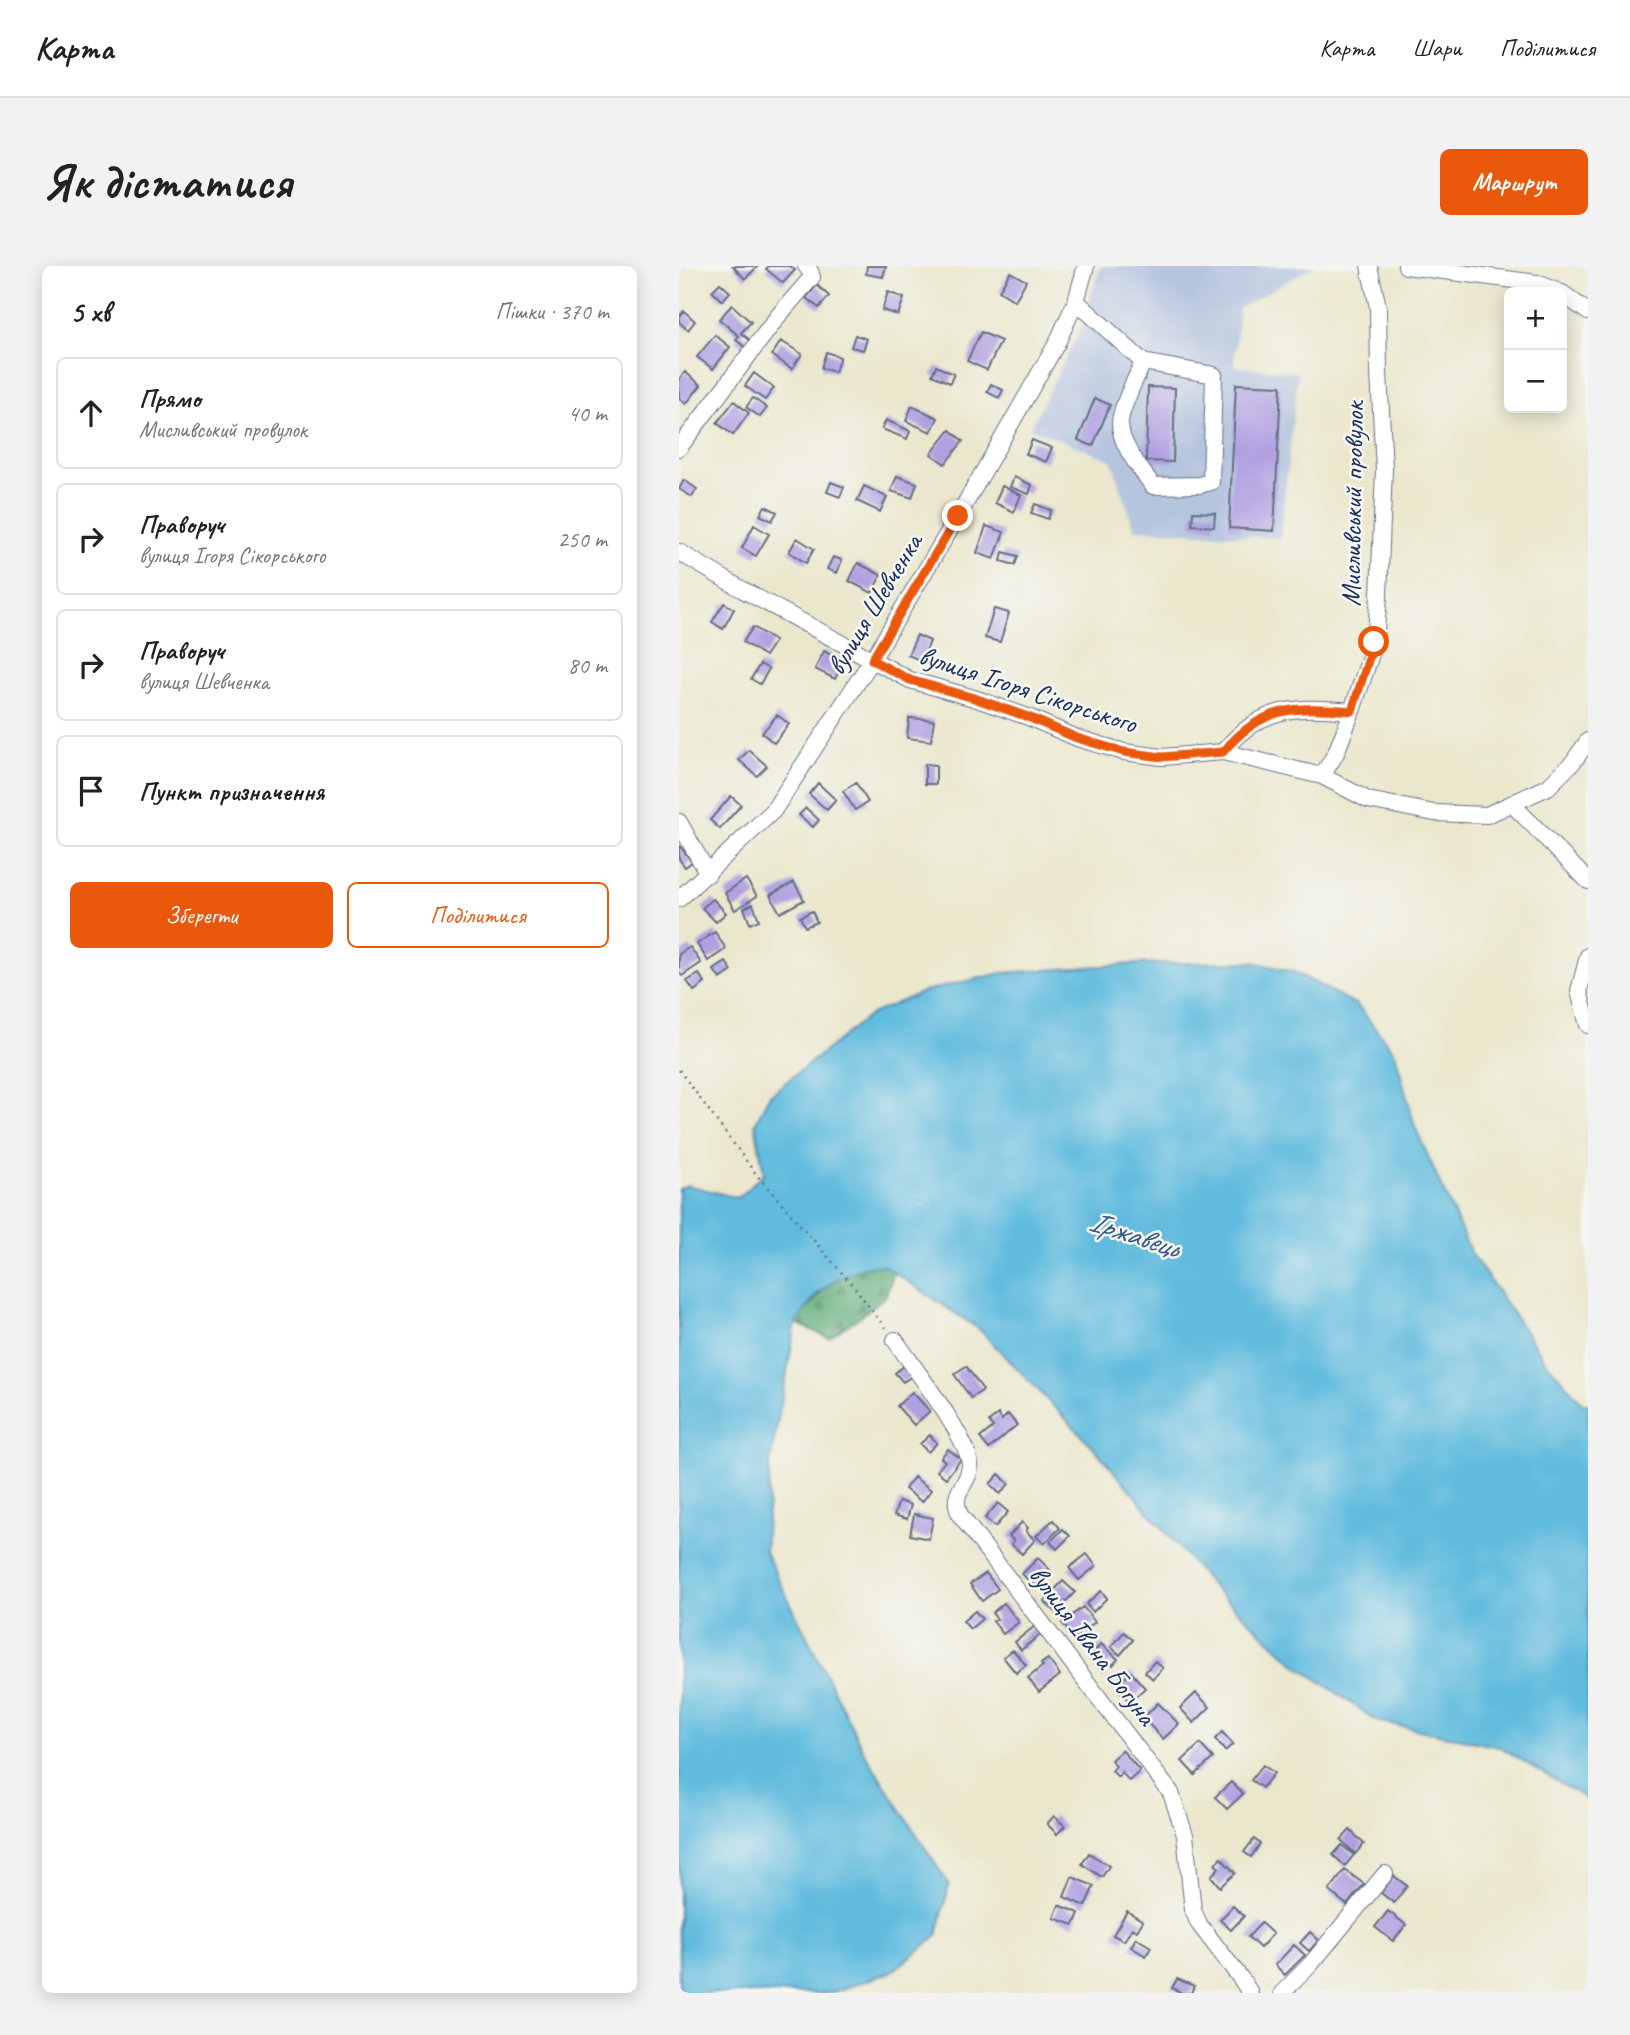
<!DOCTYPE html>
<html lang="uk">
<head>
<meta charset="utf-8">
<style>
  body { margin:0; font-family:Caveat,sans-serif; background:#f2f2f2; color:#222 }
  .controls { position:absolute; right:21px; top:21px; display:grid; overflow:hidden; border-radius:10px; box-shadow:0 4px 18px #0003 }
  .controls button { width:63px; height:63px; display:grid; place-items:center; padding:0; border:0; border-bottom:2px solid #e0e0e0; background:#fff; color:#222; font:35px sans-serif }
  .stop { position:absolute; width:21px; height:21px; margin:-16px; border:5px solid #ea580c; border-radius:50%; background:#fff }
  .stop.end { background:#ea580c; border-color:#fff; box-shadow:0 2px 7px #0008 }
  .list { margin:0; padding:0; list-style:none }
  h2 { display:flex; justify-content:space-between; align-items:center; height:91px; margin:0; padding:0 28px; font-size:30px }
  h2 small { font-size:23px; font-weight:400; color:#767676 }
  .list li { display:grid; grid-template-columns:46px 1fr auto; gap:21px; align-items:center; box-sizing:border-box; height:112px; margin:0 14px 14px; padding:0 14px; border:2px solid #e0e0e0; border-radius:10px }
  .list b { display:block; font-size:26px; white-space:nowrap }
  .list p { margin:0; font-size:23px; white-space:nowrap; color:#767676 }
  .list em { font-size:23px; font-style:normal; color:#767676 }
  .actions { display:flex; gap:14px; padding:21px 28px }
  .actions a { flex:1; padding:16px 0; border:2px solid #ea580c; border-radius:10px; text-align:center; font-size:24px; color:#ea580c }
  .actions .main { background:#ea580c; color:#fff }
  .icon { flex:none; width:38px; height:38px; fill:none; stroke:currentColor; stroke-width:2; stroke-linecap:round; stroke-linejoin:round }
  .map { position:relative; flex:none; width:909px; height:1727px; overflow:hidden; border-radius:10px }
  header { display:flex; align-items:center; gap:42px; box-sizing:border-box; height:98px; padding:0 35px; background:#fff; border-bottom:2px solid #e0e0e0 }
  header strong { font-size:33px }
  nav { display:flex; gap:38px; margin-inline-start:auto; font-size:24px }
  .intro { display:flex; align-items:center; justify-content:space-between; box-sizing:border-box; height:168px; padding:0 42px }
  h1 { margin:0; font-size:49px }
  .button { padding:18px 32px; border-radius:10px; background:#ea580c; color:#fff; font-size:24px; font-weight:700 }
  main { display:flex; gap:42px; padding:0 42px }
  aside { flex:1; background:#fff; border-radius:10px; box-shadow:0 4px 18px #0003 }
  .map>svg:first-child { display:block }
  .industrial { fill:#b6c5de }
  .forest { fill:url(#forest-firs); stroke:#3c6e6a; stroke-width:2 }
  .water { fill:#60bbde; stroke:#3e759e; stroke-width:2 }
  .building { fill:#b1a0e1 }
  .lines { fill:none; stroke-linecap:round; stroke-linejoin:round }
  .minor-casing { stroke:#646f85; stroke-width:18 }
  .path { stroke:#646f85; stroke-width:2.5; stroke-dasharray:2 5; stroke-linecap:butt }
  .minor { stroke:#fff; stroke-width:16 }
  .route { stroke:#ea580c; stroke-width:9 }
  .labels { text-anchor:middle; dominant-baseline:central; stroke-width:5; stroke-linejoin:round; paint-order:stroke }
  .street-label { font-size:28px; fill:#1b2f5e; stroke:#f6f6f2 }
  .water-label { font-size:30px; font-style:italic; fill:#305984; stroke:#f6f6f2 }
</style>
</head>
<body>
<header>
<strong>Карта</strong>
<nav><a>Карта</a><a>Шари</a><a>Поділитися</a></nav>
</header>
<div class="intro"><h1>Як дістатися</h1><a class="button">Маршрут</a></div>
<main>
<aside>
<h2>5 хв<small>Пішки · 370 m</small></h2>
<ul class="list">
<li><svg class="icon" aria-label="ahead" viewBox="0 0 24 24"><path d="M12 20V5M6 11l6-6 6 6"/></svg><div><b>Прямо</b><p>Мисливський провулок</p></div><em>40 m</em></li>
<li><svg class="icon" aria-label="right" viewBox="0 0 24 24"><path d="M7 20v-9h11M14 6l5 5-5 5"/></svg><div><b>Праворуч</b><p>вулиця Ігоря Сікорського</p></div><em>250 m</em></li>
<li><svg class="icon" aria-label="right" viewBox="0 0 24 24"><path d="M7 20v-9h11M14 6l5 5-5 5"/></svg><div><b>Праворуч</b><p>вулиця Шевченка</p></div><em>80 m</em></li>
<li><svg class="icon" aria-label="arrive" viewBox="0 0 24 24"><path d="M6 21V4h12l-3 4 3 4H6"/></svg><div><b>Пункт призначення</b></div></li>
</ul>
<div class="actions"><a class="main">Зберегти</a><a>Поділитися</a></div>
</aside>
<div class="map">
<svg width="909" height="1727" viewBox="0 0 909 1727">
  <defs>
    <pattern id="forest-firs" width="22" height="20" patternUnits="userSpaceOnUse" patternTransform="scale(1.75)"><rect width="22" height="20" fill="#5dac77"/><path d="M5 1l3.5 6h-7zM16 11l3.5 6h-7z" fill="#4c8c65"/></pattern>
  </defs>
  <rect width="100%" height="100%" fill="#f6f6f2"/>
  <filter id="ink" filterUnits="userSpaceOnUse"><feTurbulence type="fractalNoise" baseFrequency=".0143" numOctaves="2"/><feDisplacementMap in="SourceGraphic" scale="14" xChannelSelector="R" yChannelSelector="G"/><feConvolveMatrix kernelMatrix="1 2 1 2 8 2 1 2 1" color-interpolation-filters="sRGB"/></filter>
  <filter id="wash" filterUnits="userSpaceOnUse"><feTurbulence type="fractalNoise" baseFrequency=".00686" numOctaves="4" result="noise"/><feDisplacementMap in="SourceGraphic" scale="28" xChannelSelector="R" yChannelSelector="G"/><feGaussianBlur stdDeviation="1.57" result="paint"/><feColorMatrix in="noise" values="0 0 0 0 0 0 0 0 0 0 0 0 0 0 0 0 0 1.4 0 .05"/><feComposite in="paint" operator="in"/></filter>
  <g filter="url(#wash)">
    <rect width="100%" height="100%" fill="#ebe7cd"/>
    <path class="industrial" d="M422,0H636L560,42L555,100L619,107L601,272L456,263L432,194L351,162L401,64Z"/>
    <path class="forest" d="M204,999L215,1006L207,1030L183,1049L150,1072L117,1057C142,1022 160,1002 204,999Z"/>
    <path class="water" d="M574,696L615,706L678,739L716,787L736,861L792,987L867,1096L903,1137H909V1534L821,1481L698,1455L615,1397L533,1320L416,1183L300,1063L204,999L184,1001L157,1013L137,1029L117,1057L91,1196L86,1286L186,1488L270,1619L258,1670L212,1706L151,1727H0V923L8,919L59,932L85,907L76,858L90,830L192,748L246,725L323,707L453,698Z"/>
    <g id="blocks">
      <path class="building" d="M54,0H79L66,13Z
        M90,0H111L116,4L104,17L87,3Z
        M188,0H207L204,11L187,8Z
        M331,6L347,15L336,35L320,25Z
        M41,17L51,26L43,35L33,25Z
        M138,19L150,30L140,42L127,32Z
        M209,26L225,32L219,49L203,44Z
        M53,39L72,56L62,67L72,75L67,82L57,74L60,70L40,53Z
        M5,45L16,55L9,64L0,56V51Z
        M302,66L322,75L308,104L288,95Z
        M36,69L51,81L34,103L18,91Z
        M176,69L188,73L184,84L172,81Z
        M102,75L123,88L113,103L93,89Z
        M147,86L161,91L156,106L142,102Z
        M257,100L275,108L271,117L253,109Z
        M6,106L22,119L7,138L0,132V113Z
        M75,107L95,122L86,134L66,120Z
        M312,118L324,124L320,132L308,126Z
        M557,118L602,120L595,265L550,262Z
        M469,121L496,122L494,196L467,195Z
        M74,132L88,142L81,151L67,141Z
        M416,132L431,139L414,180L399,174Z
        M55,135L70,147L54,169L38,157Z
        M233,140L259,152L252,166L227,155Z
        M207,154L231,165L228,173L203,163Z
        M271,164L284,175L266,198L252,188Z
        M353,174L373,182L367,196L347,188Z
        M218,210L238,217L233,232L212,225Z
        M335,211L353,219L350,228L331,221Z
        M5,214L18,223L13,231L0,223Z
        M152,216L165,221L161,231L148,226Z
        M185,220L208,231L201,246L178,235Z
        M323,220L342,229L335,246L316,237Z
        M356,238L372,244L369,253L352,247Z
        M86,240L98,246L93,255L81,249Z
        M514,246L536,247L535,261L513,259Z
        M75,259L90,268L77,290L63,282Z
        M307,260L325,266L315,293L298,287Z
        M118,272L135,283L127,297L110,286Z
        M324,286L339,290L336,299L322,295Z
        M154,291L163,294L158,307L148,303Z
        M179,297L202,309L193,327L170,315Z
        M45,337L55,343L44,363L33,356Z
        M315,343L330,347L321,376L306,372Z
        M74,361L96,375L86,390L64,376Z
        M238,369L251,375L243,395L229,389Z
        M145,385L165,395L156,413L136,403Z
        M81,398L90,403L81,418L72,413Z
        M98,449L110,458L95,477L83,467Z
        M230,452L255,454L252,475L228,472Z
        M70,484L88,500L78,510L60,494Z
        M246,498L257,499V518H246Z
        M139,517L157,534L148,544L130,528Z
        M177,517L189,536L176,544L164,525Z
        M52,530L62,539L41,563L31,554Z
        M127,542L140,554L134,561L120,549Z
        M0,579L13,596L6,601L0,593Z
        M67,613L78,630L56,644L46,627Z
        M115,616L125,634L101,647L91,629Z
        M34,633L47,647L37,656L23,642Z
        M74,638L80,654L71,658L65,642Z
        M133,645L138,656L126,661L121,651Z
        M36,666L47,683L29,695L18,678Z
        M11,681L22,697L3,710L0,706V688Z
        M47,696L53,705L41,713L35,704Z
        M20,708L26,717L15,725L8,715Z
        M225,1100L233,1110L224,1116L216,1107Z
        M287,1100L304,1124L292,1132L275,1108Z
        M233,1126L251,1145L235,1159L218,1140Z
        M319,1148L323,1154L329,1148L338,1159L310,1183L301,1172L314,1161L310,1156Z
        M251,1169L258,1177L249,1186L241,1178Z
        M269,1183L282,1193L267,1212L258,1205L266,1195L262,1192Z
        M320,1208L330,1218L321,1228L311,1218Z
        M235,1211L252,1224L243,1236L226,1223Z
        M220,1235L232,1239L228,1253L215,1249Z
        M319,1237L329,1246L316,1261L306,1252Z
        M235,1248L254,1252L250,1273L231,1269Z
        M374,1254L381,1262L365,1278L357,1270Z
        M343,1256L349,1262L347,1265L356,1274L343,1288L332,1278L335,1275L330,1270Z
        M384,1263L391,1270L378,1283L371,1276Z
        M408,1288L417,1300L400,1314L390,1302Z
        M359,1292L372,1305L356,1321L343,1308Z
        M307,1307L319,1323L303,1335L291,1318Z
        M384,1315L396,1326L377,1346L365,1335Z
        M422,1325L428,1332L414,1346L407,1338Z
        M325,1337L340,1356L324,1368L314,1355L318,1353L313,1347Z
        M404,1341L416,1356L395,1372L383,1357Z
        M296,1345L303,1353L291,1363L284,1355Z
        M356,1360L362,1368L342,1384L336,1376Z
        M445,1366L454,1374L441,1389L432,1381Z
        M422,1378L439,1393L434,1399L431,1396L424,1404L412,1394L420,1386L417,1383Z
        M334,1384L347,1399L337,1407L324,1391Z
        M369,1393L381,1409L360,1426L349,1412L364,1400L362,1398Z
        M476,1395L484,1402L474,1413L466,1406Z
        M452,1406L466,1422L451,1436L440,1424L445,1420L441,1416Z
        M517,1427L531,1441L515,1457L501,1442Z
        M479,1437L500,1458L484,1473L464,1452Z
        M543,1466L554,1478L546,1485L536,1473Z
        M521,1478L534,1492L516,1509L503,1495Z
        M443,1484L461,1505L450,1515L443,1506L439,1511L433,1505L437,1500L432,1494Z
        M584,1499L595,1507L583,1522L572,1514Z
        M552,1516L564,1528L548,1543L536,1531Z
        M375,1550L386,1560L378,1568L368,1558Z
        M671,1564L685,1578L676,1588L662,1574Z
        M575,1573L581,1578L572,1591L565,1586Z
        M663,1579L675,1589L666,1600L654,1589Z
        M410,1587L430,1600L423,1611L403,1598Z
        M542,1592L556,1607L541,1621L532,1610L540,1602L536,1598Z
        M666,1604L685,1618L668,1639L650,1625Z
        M715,1610L728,1620L715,1637L702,1627Z
        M393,1611L415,1620L406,1640L385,1631Z
        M380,1639L400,1647L395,1659L375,1652Z
        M554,1640L565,1650L552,1664L541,1654Z
        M448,1645L464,1655L458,1665L453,1662L445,1675L434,1669Z
        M709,1645L727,1659L714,1675L696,1661Z
        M582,1657L594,1668L581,1682L569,1671Z
        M631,1666L640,1674L630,1685L621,1677Z
        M457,1672L472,1681L467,1690L452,1681Z
        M615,1679L626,1689L606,1709L596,1699Z
        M498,1713L515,1720L512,1727H503L493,1722Z"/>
    </g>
  </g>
  <g filter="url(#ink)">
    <use href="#blocks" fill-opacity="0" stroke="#646f85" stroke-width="2"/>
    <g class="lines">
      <defs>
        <path id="minor" d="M727,0L858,17L880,26
          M883,27L909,46
          M397,35L464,96L535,109L532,216L520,219L474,220C462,203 441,180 441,157C441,143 458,110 464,96
          M0,182L100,49L133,11L131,5L127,0
          M0,286L64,324L231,414L295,432L349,451L398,472L445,486L483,491L544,486L643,510L689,534L755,547L808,549L869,521L894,496L909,475
          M544,486C583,439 617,440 673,445
          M643,510L657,487L673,445L696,376L700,330L705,203L700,107L699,41L690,0
          M833,538L909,615
          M0,556L29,608
          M0,633L94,545L193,394L279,250L378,77L397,35L407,0
          M909,690L900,725L909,759
          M216,1074C232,1098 291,1174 291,1199C291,1219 270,1225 281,1249L492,1527L506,1569L514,1644L520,1658L563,1714L571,1727
          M603,1727L631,1699L706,1608"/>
      </defs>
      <use href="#minor" class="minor-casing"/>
      <path class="path" d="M0,804L77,908L176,1022L207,1063"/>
      <use href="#minor" class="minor"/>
    </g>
  </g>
  <g class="lines" filter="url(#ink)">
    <path class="route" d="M279,250L193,394L231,414L295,432L349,451L398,472L445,486L483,491L544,486C583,439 617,440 673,445L695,376"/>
  </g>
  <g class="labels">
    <g class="street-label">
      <text transform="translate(673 238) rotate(-89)">Мисливський провулок</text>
      <text transform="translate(195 338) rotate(-59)">вулиця Шевченка</text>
      <text transform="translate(349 423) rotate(18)">вулиця Ігоря Сікорського</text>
      <text transform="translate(414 1379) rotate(53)">вулиця Івана Богуна</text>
    </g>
    <g class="water-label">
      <text transform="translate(455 968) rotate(18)">Іржавець</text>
    </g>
  </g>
</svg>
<div class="controls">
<button>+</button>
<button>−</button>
</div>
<div class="stop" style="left:695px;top:376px"></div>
<div class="stop end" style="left:279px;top:250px"></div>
</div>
</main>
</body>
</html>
